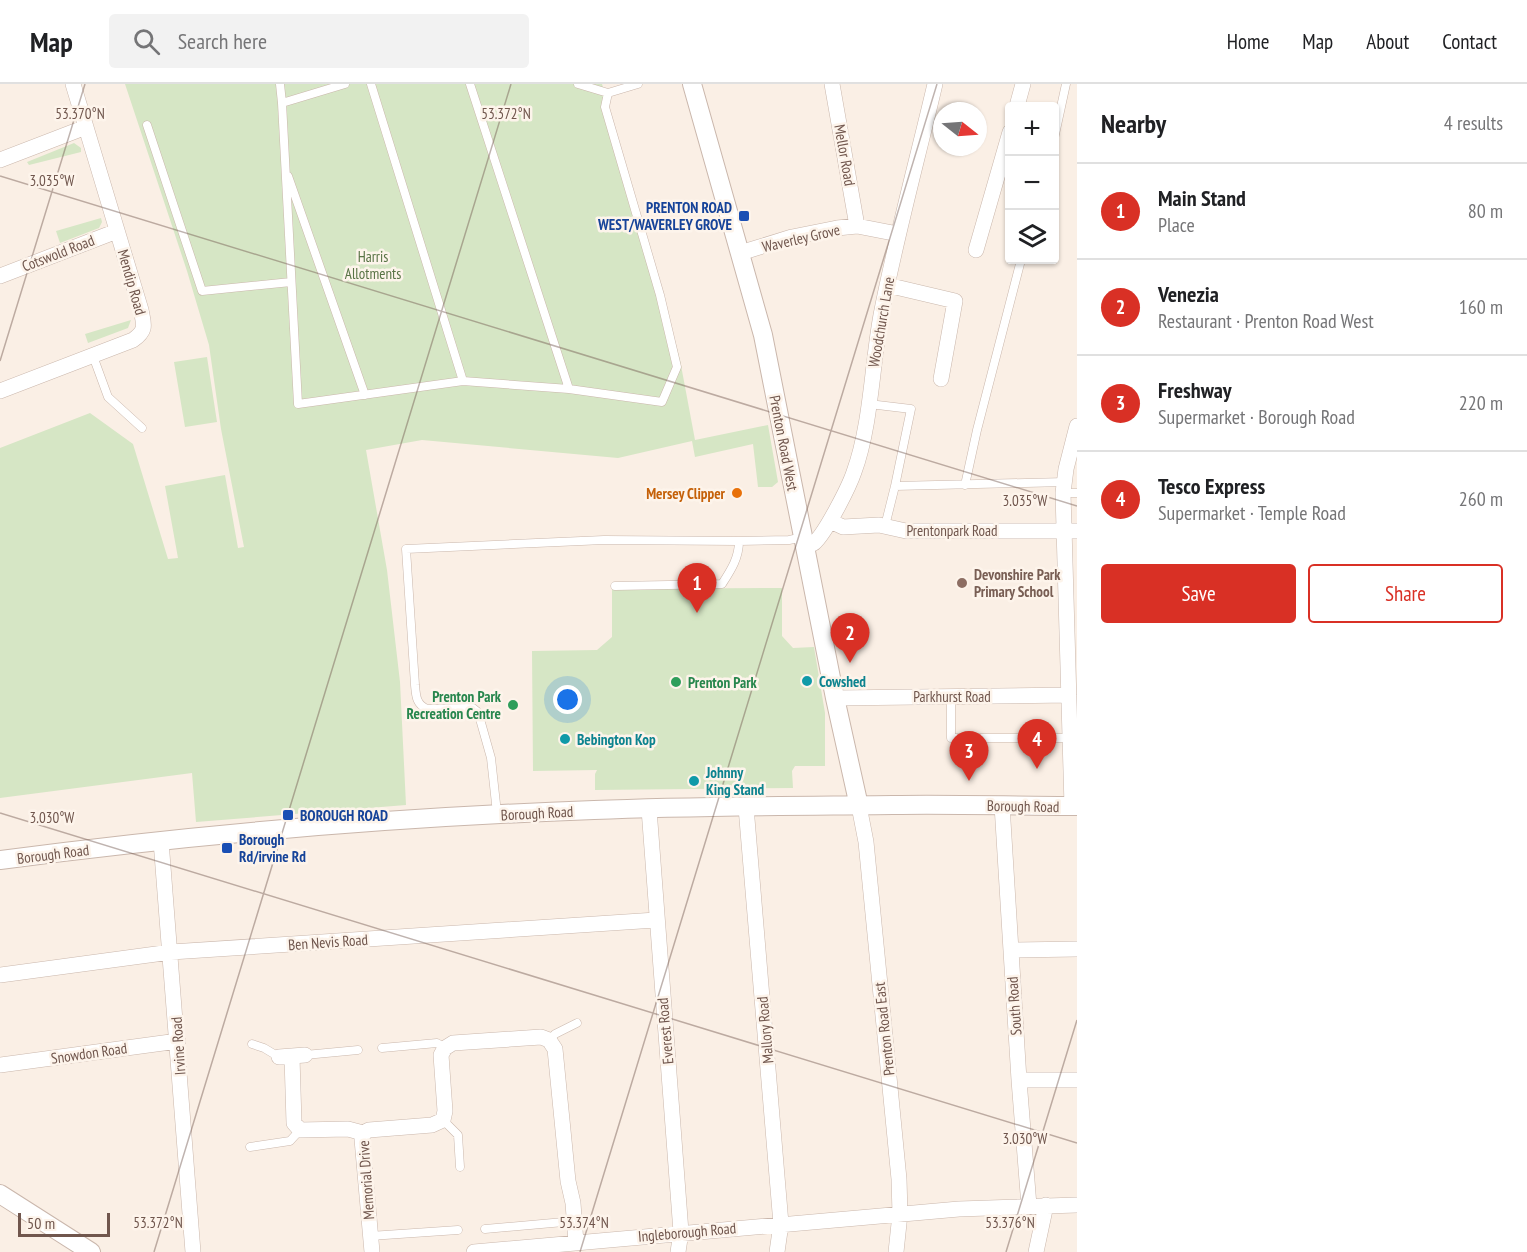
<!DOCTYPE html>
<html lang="en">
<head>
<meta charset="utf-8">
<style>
  body { margin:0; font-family:"PT Sans Narrow",sans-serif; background:#f2f2f2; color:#202124 }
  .controls { position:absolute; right:18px; top:18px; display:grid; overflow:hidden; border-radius:6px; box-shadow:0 2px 4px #0004 }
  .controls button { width:54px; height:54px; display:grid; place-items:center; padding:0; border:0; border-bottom:2px solid #e0e0e0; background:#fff; color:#202124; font:30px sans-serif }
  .compass { position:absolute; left:933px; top:18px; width:54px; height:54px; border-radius:50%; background:#fff; box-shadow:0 2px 4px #0004; rotate:107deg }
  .scale { position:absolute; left:18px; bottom:15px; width:92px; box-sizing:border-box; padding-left:6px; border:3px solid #70564d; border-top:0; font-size:16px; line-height:21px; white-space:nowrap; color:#70564d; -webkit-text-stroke:4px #fdf4eb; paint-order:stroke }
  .you { position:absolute; left:568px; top:616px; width:21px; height:21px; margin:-15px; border:4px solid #fff; border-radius:50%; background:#1a73e8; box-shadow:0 0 0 9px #1a73e833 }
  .badge { display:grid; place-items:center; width:39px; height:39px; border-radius:50%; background:#d93025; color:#fff; font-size:20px; font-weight:700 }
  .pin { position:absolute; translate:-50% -50px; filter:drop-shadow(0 2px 3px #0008) }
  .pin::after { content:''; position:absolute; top:32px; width:21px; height:18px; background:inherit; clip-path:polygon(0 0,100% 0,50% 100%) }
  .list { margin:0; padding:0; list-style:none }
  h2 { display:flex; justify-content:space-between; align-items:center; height:78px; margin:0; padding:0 24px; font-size:26px }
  h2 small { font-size:20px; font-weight:400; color:#757577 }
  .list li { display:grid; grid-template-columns:39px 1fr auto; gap:18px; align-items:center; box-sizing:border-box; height:96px; padding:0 24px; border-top:2px solid #e0e0e0 }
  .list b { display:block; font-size:22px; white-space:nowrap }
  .list p { margin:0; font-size:20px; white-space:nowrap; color:#757577 }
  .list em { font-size:20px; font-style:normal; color:#757577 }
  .actions { display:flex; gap:12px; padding:18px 24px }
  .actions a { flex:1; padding:14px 0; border:2px solid #d93025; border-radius:6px; text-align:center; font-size:21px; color:#d93025 }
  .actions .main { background:#d93025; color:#fff }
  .icon { flex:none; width:33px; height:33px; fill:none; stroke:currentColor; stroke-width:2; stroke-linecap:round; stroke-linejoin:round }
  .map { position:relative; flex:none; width:1077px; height:1168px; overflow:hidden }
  header { display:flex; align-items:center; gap:36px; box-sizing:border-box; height:84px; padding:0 30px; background:#fff; border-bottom:2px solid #e0e0e0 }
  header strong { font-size:28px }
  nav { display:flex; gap:33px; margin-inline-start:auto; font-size:21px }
  .search { width:420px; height:54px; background:#f2f2f2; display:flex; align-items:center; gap:15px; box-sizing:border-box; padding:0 21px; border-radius:6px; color:#757577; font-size:22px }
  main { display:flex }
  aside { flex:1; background:#fff }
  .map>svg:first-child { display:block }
  .green { fill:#d6e6c5 }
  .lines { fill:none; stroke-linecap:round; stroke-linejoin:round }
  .service-casing { stroke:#cab7ac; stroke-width:9 }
  .minor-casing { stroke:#cab7ac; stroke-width:16 }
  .tertiary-casing { stroke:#cab7ac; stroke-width:20 }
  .service { stroke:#fff; stroke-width:8 }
  .minor { stroke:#fff; stroke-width:15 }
  .tertiary { stroke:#fff; stroke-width:18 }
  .ticks { fill:none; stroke:#70564d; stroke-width:1.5; stroke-opacity:0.45 }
  .transit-dot { fill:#1a4fb4; stroke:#fdf4eb; stroke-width:2 }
  .food-dot { fill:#e8710a; stroke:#fdf4eb; stroke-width:2 }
  .education-dot { fill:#8d6e63; stroke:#fdf4eb; stroke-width:2 }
  .culture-dot { fill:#0f9aa8; stroke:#fdf4eb; stroke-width:2 }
  .leisure-dot { fill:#2e9e5b; stroke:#fdf4eb; stroke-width:2 }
  .labels { text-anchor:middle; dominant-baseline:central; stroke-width:5; stroke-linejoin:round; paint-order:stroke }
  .street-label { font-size:15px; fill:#70564d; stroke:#fdf4eb }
  .transit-label { font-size:15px; font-weight:bold; fill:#164399; stroke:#fdf4eb; text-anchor:start }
  .park-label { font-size:15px; fill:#597446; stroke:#fdf4eb }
  .food-label { font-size:15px; font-weight:bold; fill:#c56008; stroke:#fdf4eb; text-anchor:end }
  .education-label { font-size:15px; font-weight:bold; fill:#785e54; stroke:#fdf4eb; text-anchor:start }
  .culture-label { font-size:15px; font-weight:bold; fill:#0d838f; stroke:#fdf4eb; text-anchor:start }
  .leisure-label { font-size:15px; font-weight:bold; fill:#27864d; stroke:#fdf4eb; text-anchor:start }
  .ticks-label { font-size:15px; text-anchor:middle; fill:#70564d; stroke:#fdf4eb; stroke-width:5; stroke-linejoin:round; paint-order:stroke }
</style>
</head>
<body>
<header>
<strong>Map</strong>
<div class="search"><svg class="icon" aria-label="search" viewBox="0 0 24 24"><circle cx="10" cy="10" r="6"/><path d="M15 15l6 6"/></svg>Search here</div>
<nav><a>Home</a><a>Map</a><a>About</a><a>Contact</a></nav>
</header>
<main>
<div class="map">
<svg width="1077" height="1168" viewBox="0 0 1077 1168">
  <rect width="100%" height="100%" fill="#faefe5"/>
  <path class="green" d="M125,0H602L658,192L680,276L695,356L768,341L778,398L772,403H758L753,360L695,373L692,357L618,374L422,356L366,366L387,486L400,598L406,721L196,738L192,689L0,714V364L90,329L133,360L168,475L178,474L165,402L225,391L238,464L244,463L221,345L209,261L187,187Z
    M74,59L81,64V68L29,81L27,78Z
    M101,134L102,138L99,144L60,159L56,147Z
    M131,236L128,244L88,259L85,250Z
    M207,273L217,338L185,343L174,278Z
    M782,504V552L793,564L814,563L825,629V682H795L792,687L793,704L595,706V690L597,686L533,687L532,567L597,566L612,553V505Z"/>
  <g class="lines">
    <defs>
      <path id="service" d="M280,0L282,19
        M345,0L282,19L298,320L463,297L569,305L470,0
        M371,0L463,297
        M578,0L608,9L638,0
        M147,41L202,207L291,198
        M1054,55L1066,0
        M288,92L365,311
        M93,272L108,313L142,344
        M569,305L662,318L677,283L660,211L605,23L608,9
        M869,320L911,325L895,402
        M965,401L977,346L1021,176
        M1063,409H1077
        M885,442L895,402L1065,398
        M615,502L722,500C731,486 739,474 739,457
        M951,612V654H1070
        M497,729L491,674L478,628L473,624H466L427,625C416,620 416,612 415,601L406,465L604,456L739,457L789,456L804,453
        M549,956L555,950L577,939
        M252,960L264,964L279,973
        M382,964L437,959L445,964
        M305,971L358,966
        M443,1036L458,1051L460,1083
        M250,1063L290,1057L300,1046
        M485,1145L575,1137
        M370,1152L458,1146"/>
      <path id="minor" d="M832,0L857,142
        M1017,22L1023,0
        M0,76L86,43
        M976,166L1010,48
        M740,169L792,153L837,144L857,142L898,150
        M0,192L117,147
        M887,201L955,217L941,295
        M0,307L133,256C147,246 144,241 141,226L73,0
        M830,437L843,443L879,441L906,447H1077
        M805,463C806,462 813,460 814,459C825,450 849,403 854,388C871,342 872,280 881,231C896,153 917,77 935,0
        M835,614L1069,611
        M1002,721L1019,996L1029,1122
        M859,722L866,758L899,1095L900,1130L896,1168
        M1072,722L1063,409L1066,385L1077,342
        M746,723L781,1140L777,1168
        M649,725L681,1148L678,1168
        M161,757L193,1168
        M1011,866L1077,865
        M0,891L171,868L656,836
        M279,973L305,971
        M292,973L294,1039L300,1046L348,1045L363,1049
        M0,981L178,957
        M1019,996H1077
        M363,1049L369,1046L432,1041L443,1036L445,1027L441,971L445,964L453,959L541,953L549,956L555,965L568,1097L573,1119L576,1159
        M363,1049L362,1055L372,1168
        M474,1168L959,1125L1077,1121
        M1036,1168L1046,1121"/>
      <path id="tertiary" d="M692,0L763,251L835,614L859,722
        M0,776C197,750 396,733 594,726C694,722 793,722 893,721C954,720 1016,722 1077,722
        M0,1110L91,1168"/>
    </defs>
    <use href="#service" class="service-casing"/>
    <use href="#minor" class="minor-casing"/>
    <use href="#tertiary" class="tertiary-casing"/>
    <use href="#service" class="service"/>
    <use href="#minor" class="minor"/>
    <use href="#tertiary" class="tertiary"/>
  </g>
  <path class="ticks" d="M0,92L1077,422M0,277L85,0M0,729L1077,1059M154,1168L511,0M580,1168L937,0M1006,1168L1077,936"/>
  <g class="transit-dot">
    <rect x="738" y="126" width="12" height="12" rx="3"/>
    <rect x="282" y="725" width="12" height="12" rx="3"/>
    <rect x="221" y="758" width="12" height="12" rx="3"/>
  </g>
  <circle class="food-dot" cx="737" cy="409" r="6"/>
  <circle class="education-dot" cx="962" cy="499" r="6"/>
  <g class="culture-dot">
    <circle cx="807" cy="597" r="6"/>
    <circle cx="565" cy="655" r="6"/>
    <circle cx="694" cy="697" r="6"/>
  </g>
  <g class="leisure-dot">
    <circle cx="676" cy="598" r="6"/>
    <circle cx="513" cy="621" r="6"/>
  </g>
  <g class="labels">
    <g class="street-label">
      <text transform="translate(845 71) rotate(80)">Mellor Road</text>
      <text transform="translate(801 154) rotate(-13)">Waverley Grove</text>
      <text transform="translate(58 169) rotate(-21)">Cotswold Road</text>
      <text transform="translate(132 198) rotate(74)">Mendip Road</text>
      <text transform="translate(881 238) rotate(-80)">Woodchurch Lane</text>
      <text transform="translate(784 359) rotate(79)">Prenton Road West</text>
      <text x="952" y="446">Prentonpark Road</text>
      <text x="952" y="612">Parkhurst Road</text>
      <text transform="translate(1023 722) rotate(1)">Borough Road</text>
      <text transform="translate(537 729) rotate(-3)">Borough Road</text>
      <text transform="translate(53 770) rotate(-7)">Borough Road</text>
      <text transform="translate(328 858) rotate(-4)">Ben Nevis Road</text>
      <text transform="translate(1014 922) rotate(-94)">South Road</text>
      <text transform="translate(884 945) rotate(-96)">Prenton Road East</text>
      <text transform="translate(765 946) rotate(-95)">Mallory Road</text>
      <text transform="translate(665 947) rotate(-95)">Everest Road</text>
      <text transform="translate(178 962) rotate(-94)">Irvine Road</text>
      <text transform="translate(89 969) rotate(-8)">Snowdon Road</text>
      <text transform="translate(366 1096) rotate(-94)">Memorial Drive</text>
      <text transform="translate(687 1148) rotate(-5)">Ingleborough Road</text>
    </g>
    <g class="transit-label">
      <text x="732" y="123" text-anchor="end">PRENTON ROAD<tspan x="732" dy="17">WEST/WAVERLEY GROVE</tspan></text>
      <text x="300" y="731">BOROUGH ROAD</text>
      <text x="239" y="755">Borough<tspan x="239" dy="17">Rd/irvine Rd</tspan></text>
    </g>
    <g class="park-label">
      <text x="373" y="172">Harris<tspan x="373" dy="17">Allotments</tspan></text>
    </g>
    <g class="food-label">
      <text x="725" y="409">Mersey Clipper</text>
    </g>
    <g class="education-label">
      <text x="974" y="490">Devonshire Park<tspan x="974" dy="17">Primary School</tspan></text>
    </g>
    <g class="culture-label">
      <text x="819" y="597">Cowshed</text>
      <text x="577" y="655">Bebington Kop</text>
      <text x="706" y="688">Johnny<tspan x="706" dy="17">King Stand</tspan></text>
    </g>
    <g class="leisure-label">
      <text x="688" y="598">Prenton Park</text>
      <text x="501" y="612" text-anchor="end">Prenton Park<tspan x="501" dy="17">Recreation Centre</tspan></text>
    </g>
  </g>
  <g class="ticks-label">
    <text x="80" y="35">53.370°N</text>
    <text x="506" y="35">53.372°N</text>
    <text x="52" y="102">3.035°W</text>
    <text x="1025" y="422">3.035°W</text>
    <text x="52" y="739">3.030°W</text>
    <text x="1025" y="1060">3.030°W</text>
    <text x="158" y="1144">53.372°N</text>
    <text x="584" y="1144">53.374°N</text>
    <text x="1010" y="1144">53.376°N</text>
  </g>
</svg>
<div class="controls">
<button>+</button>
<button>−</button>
<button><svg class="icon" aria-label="layers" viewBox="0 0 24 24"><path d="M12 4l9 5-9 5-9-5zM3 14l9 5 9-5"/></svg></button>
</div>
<svg class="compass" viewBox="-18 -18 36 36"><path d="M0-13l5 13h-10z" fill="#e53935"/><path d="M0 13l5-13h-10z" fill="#757577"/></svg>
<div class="scale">50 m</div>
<div class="you"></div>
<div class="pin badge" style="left:697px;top:529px">1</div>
<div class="pin badge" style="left:850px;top:579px">2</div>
<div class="pin badge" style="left:969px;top:697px">3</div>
<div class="pin badge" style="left:1037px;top:685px">4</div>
</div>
<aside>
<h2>Nearby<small>4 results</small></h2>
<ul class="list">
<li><span class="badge">1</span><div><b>Main Stand</b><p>Place</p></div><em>80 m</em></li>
<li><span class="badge">2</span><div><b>Venezia</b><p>Restaurant · Prenton Road West</p></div><em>160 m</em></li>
<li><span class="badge">3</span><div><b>Freshway</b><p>Supermarket · Borough Road</p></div><em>220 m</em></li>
<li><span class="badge">4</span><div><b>Tesco Express</b><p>Supermarket · Temple Road</p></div><em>260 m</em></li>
</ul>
<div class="actions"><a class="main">Save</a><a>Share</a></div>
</aside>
</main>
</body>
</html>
